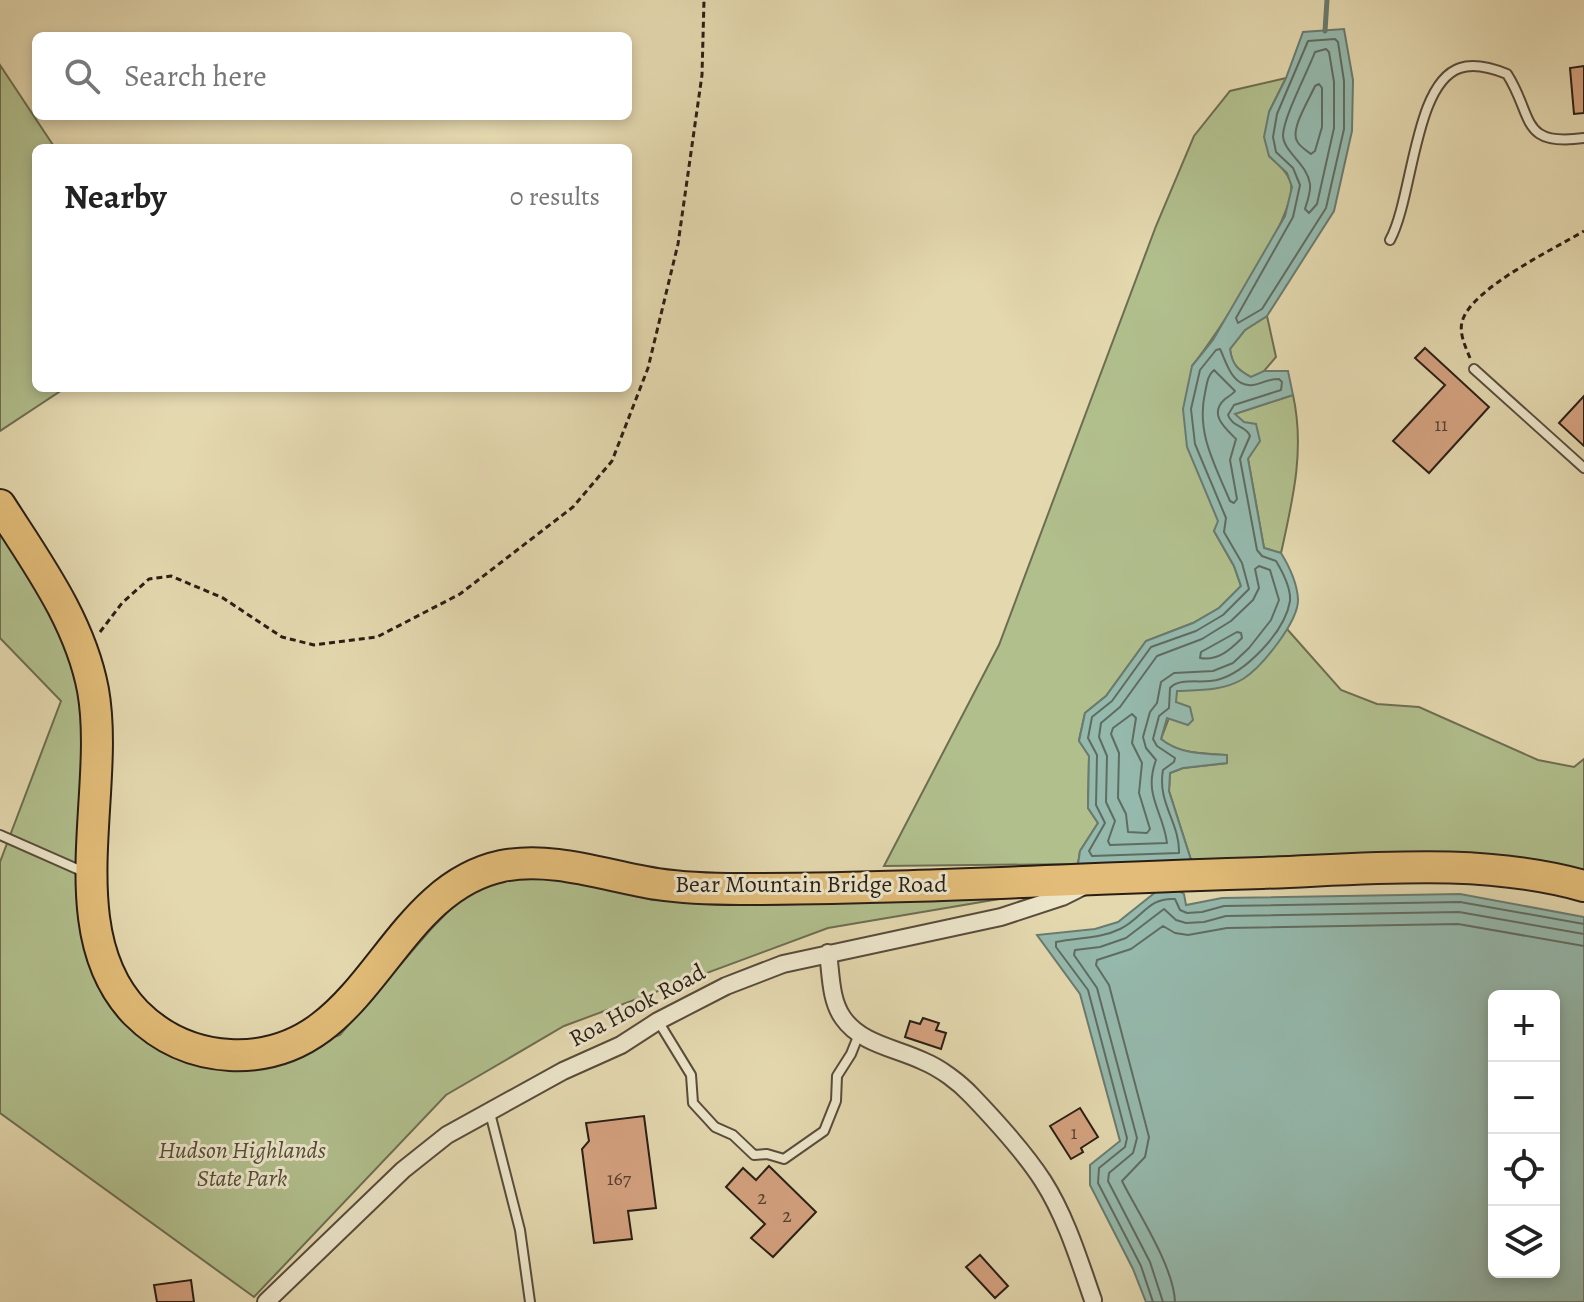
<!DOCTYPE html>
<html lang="en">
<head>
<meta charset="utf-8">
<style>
  body { margin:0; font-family:Alegreya,serif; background:#f2f2f2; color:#222 }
  .controls { position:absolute; right:24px; bottom:24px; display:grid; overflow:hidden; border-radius:12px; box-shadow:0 4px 12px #0003 }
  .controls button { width:72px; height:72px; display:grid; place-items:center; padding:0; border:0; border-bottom:2px solid #e0e0e0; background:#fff; color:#222; font:40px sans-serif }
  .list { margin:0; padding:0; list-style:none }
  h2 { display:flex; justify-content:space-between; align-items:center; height:104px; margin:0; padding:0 32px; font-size:34px }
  h2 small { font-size:26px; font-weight:400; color:#767676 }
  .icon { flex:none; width:44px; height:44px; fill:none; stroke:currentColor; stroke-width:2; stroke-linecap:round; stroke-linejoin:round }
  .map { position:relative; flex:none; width:1584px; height:1302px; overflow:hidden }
  .search { position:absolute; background:#fff; box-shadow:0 4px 12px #0003; left:32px; top:32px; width:600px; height:88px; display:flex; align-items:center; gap:20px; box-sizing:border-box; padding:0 28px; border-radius:12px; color:#767676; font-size:30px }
  .panel { position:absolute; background:#fff; box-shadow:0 4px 12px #0003; left:32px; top:144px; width:600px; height:248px; border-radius:12px }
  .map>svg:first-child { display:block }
  .green { fill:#b1bf8d; stroke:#6d6e51; stroke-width:2 }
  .water { fill:#95b9ad; stroke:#6a7b70; stroke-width:2; fill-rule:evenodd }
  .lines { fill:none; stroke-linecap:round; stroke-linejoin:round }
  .shore { stroke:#5f6c61; stroke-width:2 }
  .stream { stroke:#6a7b70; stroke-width:5 }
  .building { fill:#d4a17f; stroke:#291e15; stroke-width:2 }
  .lane-casing { stroke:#584c3c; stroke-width:12 }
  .street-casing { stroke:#584c3c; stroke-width:20 }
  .highway-casing { stroke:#291e15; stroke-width:34 }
  .path { stroke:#291e15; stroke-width:3; stroke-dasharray:6 4; stroke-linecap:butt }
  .lane { stroke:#ede6cb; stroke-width:8 }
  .street { stroke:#ede6cb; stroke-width:16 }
  .highway { stroke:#e2bc78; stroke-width:30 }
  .labels { text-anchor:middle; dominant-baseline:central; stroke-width:6; stroke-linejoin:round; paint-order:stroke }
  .number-label { font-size:20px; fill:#543f30 }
  .street-label { font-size:24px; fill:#291e15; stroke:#ede6cb }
  .park-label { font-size:24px; font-style:italic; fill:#524e39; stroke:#ede6cb }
</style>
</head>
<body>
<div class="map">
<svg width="1584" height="1302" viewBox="0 0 1584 1302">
  <rect width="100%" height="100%" fill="#e4d8af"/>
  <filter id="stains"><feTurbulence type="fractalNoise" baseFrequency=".0025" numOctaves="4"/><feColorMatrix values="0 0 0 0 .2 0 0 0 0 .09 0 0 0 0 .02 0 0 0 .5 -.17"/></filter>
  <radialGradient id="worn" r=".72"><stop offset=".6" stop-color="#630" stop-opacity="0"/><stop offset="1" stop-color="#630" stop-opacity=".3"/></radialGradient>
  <path class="green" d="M0,65L55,148H36V388H65L0,431Z
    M1286,78L1269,112V156C1278,164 1288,172 1291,184C1297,215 1214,339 1192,366L1204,486L1219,521L1214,531L1234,566L1241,586L1219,608L1193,623L1146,641L1106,696L1085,713L1079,740L1089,756L1088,808L1098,823L1080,851L1078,864L884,866L999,645L1156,226L1194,136L1230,91Z
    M1267,316L1276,357L1264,371L1252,378C1238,370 1232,365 1230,349L1245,330Z
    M1293,395C1305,449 1293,499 1281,553L1264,548L1248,459C1254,442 1247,424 1234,414Z
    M0,527L79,655L88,687L82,842L129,1021L262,1064L340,1035L431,929L467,892L513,876L564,879L653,900L770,905L1011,897L828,928L564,1026L446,1095L254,1297L0,1113V862L61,701L0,638Z
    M1287,629L1341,690L1377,704L1419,707L1538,760L1574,767L1584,759V876L1192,863L1169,791L1170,773L1183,768L1227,763V755C1204,753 1179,755 1161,739L1175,702L1177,690C1236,690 1253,676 1287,629Z"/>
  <path class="water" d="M1344,29L1353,80L1352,131L1334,211L1267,316L1245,330L1230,349C1232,365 1238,370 1251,377L1264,371H1288L1293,395L1235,414L1244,422L1256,424L1260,441L1248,459L1264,548L1281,553C1289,566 1297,583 1298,599C1299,621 1262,667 1243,679C1223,691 1199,690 1177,691L1176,702L1190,707L1193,720L1188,725L1167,718L1161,739C1179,754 1204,754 1227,755V763L1183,768L1170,773L1169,791L1192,863L1078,864L1080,851L1098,823L1088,808L1089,756L1079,741L1085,713L1106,696L1146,641L1193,623L1219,608L1241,586L1234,566L1214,531L1218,521L1187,447L1183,409L1192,366L1213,340L1285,216L1292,187L1287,173L1269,156L1264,137L1269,112L1286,78L1303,32Z
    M1157,891H1179L1184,894L1186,905L1222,898L1460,894L1584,917V1302H1146L1133,1269L1090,1185V1165L1120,1141L1080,994L1037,935L1095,929L1118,922ZM1494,996H1554V1272H1494Z"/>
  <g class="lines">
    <path class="shore" d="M1335,39L1338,42L1344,81V129L1326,208L1262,309L1238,323L1236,318L1293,217L1300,185L1293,168L1276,152L1273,137L1277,114L1308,41Z
      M1326,49L1329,52L1334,82V128L1317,204L1309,213L1305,209C1307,202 1311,192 1310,184C1307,163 1283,152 1283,135C1284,116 1307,73 1315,52Z
      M1319,84L1322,88V127L1315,151L1311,154C1307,151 1299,146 1297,141C1290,129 1310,98 1315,86Z
      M1220,349C1226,361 1232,388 1253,385C1262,384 1266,379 1279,379L1282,382L1281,390L1234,405L1228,415C1232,427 1247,426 1250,436L1240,459L1257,550L1262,556L1276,561C1282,571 1291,589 1290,601C1285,632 1245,673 1217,680C1202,684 1180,677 1170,688L1169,708L1159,716L1153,739L1157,746L1175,758L1174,762L1163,770C1157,803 1180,823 1179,853L1092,856L1089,851L1105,823L1096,805L1097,755L1088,738L1092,717L1112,701L1151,647L1196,631L1223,615L1249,589L1242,563L1224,532L1226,518L1195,444L1191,409L1200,370L1216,350Z
      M1214,370L1235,391C1233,394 1229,396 1225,399C1208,414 1225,428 1236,439L1230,460L1237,499L1234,503L1230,501C1215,465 1196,433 1205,393C1207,384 1207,376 1214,370Z
      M1259,566L1270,570L1279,600L1271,620L1249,648L1233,663L1213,671L1174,673L1161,682L1157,703L1150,712L1143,737L1146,748L1156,760C1143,795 1163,811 1167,843L1110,845L1108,841L1115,821L1106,802L1107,756L1099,737L1101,723L1120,707L1157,656L1202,639L1231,621L1253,600L1259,588L1255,569Z
      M1237,632L1241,633L1242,638C1230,650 1218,661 1200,658L1201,652Z
      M1132,714L1136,718L1132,743L1142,763L1139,793L1150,829L1147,833L1128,832L1126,814L1118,798L1119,753L1111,734L1113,728Z
      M1153,1302L1141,1266L1098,1183L1099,1168L1125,1147L1127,1138L1088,990L1056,947V942C1078,937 1100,939 1120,929C1142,919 1148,897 1175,899L1180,910L1187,913L1202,912L1224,906L1460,902L1584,924
      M1163,1302L1150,1262L1108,1181L1109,1173L1133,1153L1137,1138L1097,988L1074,955L1075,950L1100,947L1126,938L1164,909L1176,920L1186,923L1204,922L1226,916L1459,912L1584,934
      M1175,1302C1174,1267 1138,1213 1122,1181L1145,1157L1149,1137L1109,985L1096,965L1097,960L1131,949L1163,926L1175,933L1188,935L1227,928L1458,924L1584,946"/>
    <path class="stream" d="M1325,31L1327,0"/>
  </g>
  <path class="building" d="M1584,66V113L1574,114L1570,68Z
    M1425,348L1489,407L1429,473L1393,441L1445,385L1415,358Z
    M1584,396V446L1559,423Z
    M923,1018L939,1023L936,1030L946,1033L941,1049L905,1037L910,1021L920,1024Z
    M1080,1108L1098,1137L1081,1148L1083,1152L1071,1159L1050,1126Z
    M644,1116L656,1208L628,1211L632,1239L594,1243L582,1149L589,1141L586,1123Z
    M769,1166L816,1212L773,1257L751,1238L765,1224L726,1187L743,1168L756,1180Z
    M980,1255L1008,1286L995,1298L966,1267Z
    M191,1280L194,1302H157L154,1285Z"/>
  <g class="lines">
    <defs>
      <path id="lane" d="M1390,240C1413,198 1414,83 1460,68C1475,63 1492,68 1507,74C1534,116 1519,147 1584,138
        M1474,369L1584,468
        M0,835L84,872
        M658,1021L691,1075L693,1103L715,1127L733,1135L754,1155L767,1154L784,1159L824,1131L836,1101L837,1076L851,1054L859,1034
        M490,1113L520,1230L530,1302"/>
      <path id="street" d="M828,953C831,973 830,1000 843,1018C861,1044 896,1048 923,1061C940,1068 959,1082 972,1096C994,1119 1027,1156 1043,1181C1066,1217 1079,1260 1093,1300
        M266,1302L403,1170L447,1135L563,1071L621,1045L658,1021L726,986L783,964L1001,917L1062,897L1086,885"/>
      <path id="highway" d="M0,505C37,563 80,621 93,690C111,790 57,932 136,1013C162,1039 194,1053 230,1055C369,1062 384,891 502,866C553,856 606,876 657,884C684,888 712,889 740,889C914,889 1088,878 1262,873C1369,869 1480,857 1584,886"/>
    </defs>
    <use href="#lane" class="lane-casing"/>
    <use href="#street" class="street-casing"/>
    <use href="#highway" class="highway-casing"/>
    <path class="path" d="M1470,358C1466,348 1459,334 1462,322C1470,289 1554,249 1584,231
      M100,632L122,603L149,579L171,576L223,598L282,637L314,645L377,637L460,594L573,507L612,461L648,368L678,244L702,75L704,0"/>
    <use href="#lane" class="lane"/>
    <use href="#street" class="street"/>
    <use href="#highway" class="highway"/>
  </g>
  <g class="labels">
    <g class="number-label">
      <text x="1441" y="424">11</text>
      <text x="1074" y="1132">1</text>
      <text x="619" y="1178">167</text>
      <text x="762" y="1197">2</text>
      <text x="787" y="1215">2</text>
    </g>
    <g class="street-label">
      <text x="811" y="884">Bear Mountain Bridge Road</text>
      <text transform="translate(637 1005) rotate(-28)">Roa Hook Road</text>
    </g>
    <g class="park-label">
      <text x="242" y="1150">Hudson Highlands<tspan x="242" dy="28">State Park</tspan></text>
    </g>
  </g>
  <rect width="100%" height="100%" filter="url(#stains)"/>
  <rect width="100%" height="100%" fill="url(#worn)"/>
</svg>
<div class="controls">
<button>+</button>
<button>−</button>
<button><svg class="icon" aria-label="locate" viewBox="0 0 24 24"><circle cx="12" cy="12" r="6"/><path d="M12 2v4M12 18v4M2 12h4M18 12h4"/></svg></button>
<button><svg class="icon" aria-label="layers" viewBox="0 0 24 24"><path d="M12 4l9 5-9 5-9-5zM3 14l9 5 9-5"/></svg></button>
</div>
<div class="search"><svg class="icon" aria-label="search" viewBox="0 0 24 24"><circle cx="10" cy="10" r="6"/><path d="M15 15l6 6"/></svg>Search here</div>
<section class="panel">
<h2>Nearby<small>0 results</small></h2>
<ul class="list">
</ul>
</section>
</div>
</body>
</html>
